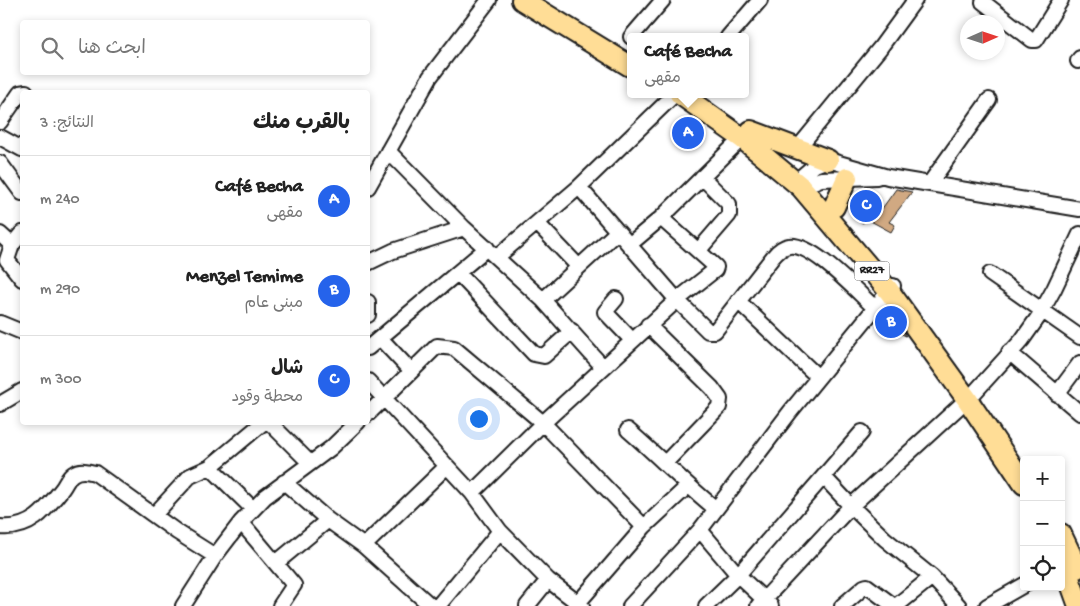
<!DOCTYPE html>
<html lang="ar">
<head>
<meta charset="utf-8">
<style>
  body { margin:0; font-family:"Gochi Hand","Playpen Sans Arabic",sans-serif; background:#f6f6f6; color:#222; direction:rtl }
  .controls { position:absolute; right:15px; bottom:15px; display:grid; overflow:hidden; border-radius:5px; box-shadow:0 2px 8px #0003 }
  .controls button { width:45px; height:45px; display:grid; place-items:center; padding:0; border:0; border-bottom:1px solid #e0e0e0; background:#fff; color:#222; font:25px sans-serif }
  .compass { position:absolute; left:960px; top:15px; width:45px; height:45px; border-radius:50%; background:#fff; box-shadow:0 2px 8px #0003; rotate:87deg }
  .you { position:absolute; left:478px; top:418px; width:18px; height:18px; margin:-12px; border:4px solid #fff; border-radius:50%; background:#1a73e8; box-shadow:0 0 0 8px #1a73e833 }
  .badge { display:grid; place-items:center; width:32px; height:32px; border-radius:50%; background:#2563eb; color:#fff; font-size:16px; font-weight:700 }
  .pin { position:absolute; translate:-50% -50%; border:2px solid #fff; box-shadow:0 1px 5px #0006 }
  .popup { position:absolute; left:627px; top:33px; width:122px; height:65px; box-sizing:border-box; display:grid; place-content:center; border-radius:5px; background:#fff; filter:drop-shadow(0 1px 4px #0005); font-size:16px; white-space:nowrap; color:#767676 }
  .popup b { font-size:19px; color:#222 }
  .popup::after { content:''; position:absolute; left:50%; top:100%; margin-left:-10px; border:10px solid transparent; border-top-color:#fff }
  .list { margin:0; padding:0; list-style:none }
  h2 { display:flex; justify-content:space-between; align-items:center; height:65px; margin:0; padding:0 20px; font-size:21px }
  h2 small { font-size:16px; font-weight:400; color:#767676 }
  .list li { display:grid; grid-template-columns:32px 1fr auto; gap:15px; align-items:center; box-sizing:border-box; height:90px; padding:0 20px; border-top:1px solid #e0e0e0 }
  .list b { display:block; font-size:19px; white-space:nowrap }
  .list p { margin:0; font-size:16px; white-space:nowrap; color:#767676 }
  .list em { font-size:16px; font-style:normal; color:#767676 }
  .icon { flex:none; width:28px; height:28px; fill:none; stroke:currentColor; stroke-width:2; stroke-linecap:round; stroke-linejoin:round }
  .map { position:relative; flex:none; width:1080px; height:606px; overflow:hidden; direction:ltr }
  .search { position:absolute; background:#fff; box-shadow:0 2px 8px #0003; left:20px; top:20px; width:350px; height:55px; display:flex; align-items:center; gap:12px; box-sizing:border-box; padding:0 18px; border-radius:5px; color:#767676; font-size:19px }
  .panel { position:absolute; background:#fff; box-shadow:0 2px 8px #0003; left:20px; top:90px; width:350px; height:335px; border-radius:5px; direction:rtl }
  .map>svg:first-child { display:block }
  .building { fill:#d1a982; stroke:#1c1c1c }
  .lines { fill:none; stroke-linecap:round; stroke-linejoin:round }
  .minor-casing { stroke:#1c1c1c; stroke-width:18 }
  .highway-casing { stroke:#1c1c1c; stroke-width:24 }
  .minor { stroke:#fff; stroke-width:14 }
  .highway { stroke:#ffdd96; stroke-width:20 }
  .labels { text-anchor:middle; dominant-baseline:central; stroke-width:4; stroke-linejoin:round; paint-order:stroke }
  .shield { fill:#fff; stroke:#606060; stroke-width:1 }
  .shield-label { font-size:12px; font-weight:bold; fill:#1c1c1c }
</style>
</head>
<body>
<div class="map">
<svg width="1080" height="606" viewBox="0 0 1080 606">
  <rect width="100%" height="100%" fill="#fff"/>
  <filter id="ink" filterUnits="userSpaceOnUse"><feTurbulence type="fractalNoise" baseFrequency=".02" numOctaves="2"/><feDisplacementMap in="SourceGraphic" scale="10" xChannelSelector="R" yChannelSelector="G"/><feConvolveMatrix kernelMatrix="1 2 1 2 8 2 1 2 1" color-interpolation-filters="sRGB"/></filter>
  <g filter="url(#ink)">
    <path class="building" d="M896,189L912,192L889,222L895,225L891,232L865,218L863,223L854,218L864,200L881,210Z
      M887,309L906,336L895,331L891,334L878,319Z"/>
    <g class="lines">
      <defs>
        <path id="minor" d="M983,2L1032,40H1036L1061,0
          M631,37L663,0
          M728,37L760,0
          M1078,61L1080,58
          M0,122L20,93L26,92
          M0,137L22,149
          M798,148L880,48L915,0
          M388,151L464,228
          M0,163L22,193
          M795,182L815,165L828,160L888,177L1080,209
          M930,183L989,100
          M368,187L430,77L489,0
          M801,187L821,179L877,177
          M661,218L716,267L715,270L677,300L708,331H715L773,257C777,252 782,247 789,246C812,242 858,293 875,308
          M537,223L579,267
          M22,233L12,245L7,260L22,279
          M0,234L12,245
          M629,245L661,218L742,138
          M699,250L729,215V204L702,177
          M497,257L579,187L675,94
          M368,263L393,251L464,228L543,300L603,367
          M458,273L534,354L544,356L572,331
          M990,274L1080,337
          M616,299L605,312L632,340
          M543,300L617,232
          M738,301L818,377
          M368,302V315
          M0,323L22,332
          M648,325L712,388L720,399L719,407L666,462
          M380,338L410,370
          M368,348L487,248
          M1009,352L1080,413
          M368,381L472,493L500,531L548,580
          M1057,394L1080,363
          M0,404L22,391
          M368,414L437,346L454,348L543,423L644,527
          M269,422L309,462
          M628,430C658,456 685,484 716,509
          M210,467L253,509
          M824,477L851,506L974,393L1022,340L1039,316L1054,289L1080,234
          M284,482L328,520L364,546L431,606
          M472,493L543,423L677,300L579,187
          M154,515L190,476L210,467L264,422
          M241,522L294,585L280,606
          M0,527C30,530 45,511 62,489C66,484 68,477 73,474C80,469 88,471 95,473L177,532L215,556L241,522L265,497L331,448L358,422
          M700,530L738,575L771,606
          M364,546L446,467
          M276,563L328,520
          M578,603L644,527L688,486
          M183,606L215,556
          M438,606L500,531
          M527,606L548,580L582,606
          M630,606L700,530L790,412L893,286
          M706,606L738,575L862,432
          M758,606L851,506L885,539L932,577
          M842,606L864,587L867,586L894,606
          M896,606L932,577L959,606
          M987,606L1024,585"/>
        <path id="highway" d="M522,0L630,66
          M680,94L742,138L801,187L889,291L967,399L1024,484
          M751,131L828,160
          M834,207L847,178
          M1061,534L1077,568
          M1061,556L1079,606"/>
      </defs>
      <use href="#minor" class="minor-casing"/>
      <use href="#highway" class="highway-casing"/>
      <use href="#minor" class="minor"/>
      <use href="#highway" class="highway"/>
    </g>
  </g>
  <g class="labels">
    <rect class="shield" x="854.5" y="261.5" width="35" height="19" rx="4"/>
    <g class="shield-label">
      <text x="872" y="271">RR27</text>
    </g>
  </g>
</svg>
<div class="controls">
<button>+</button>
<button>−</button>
<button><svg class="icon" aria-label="locate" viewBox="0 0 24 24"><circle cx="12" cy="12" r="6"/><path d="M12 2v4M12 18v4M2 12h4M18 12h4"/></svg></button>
</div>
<svg class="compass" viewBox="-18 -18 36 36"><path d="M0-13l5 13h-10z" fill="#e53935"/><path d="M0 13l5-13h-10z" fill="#767676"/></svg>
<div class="you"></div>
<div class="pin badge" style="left:688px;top:133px">A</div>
<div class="popup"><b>Café Becha</b>مقهى</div>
<div class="pin badge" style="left:891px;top:322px">B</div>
<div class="pin badge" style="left:866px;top:206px">C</div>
<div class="search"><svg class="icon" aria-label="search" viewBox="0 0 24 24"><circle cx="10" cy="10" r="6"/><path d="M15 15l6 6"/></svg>ابحث هنا</div>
<section class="panel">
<h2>بالقرب منك<small>النتائج: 3</small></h2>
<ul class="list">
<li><span class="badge">A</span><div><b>Café Becha</b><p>مقهى</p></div><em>240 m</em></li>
<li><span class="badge">B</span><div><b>Menzel Temime</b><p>مبنى عام</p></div><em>290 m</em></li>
<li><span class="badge">C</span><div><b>شال</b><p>محطة وقود</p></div><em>300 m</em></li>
</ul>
</section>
</div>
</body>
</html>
